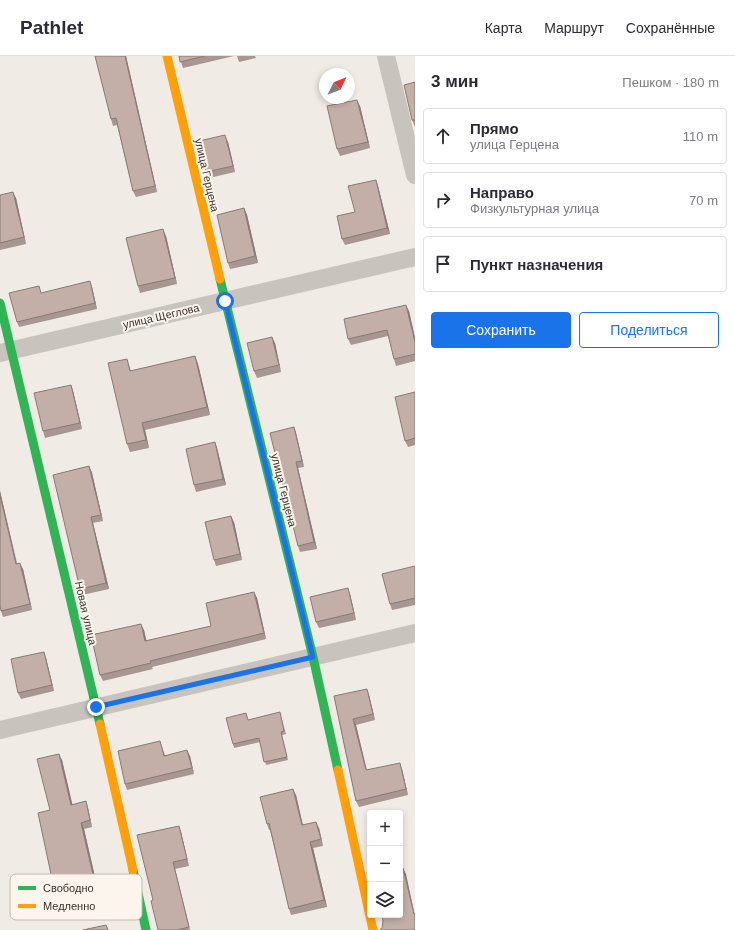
<!DOCTYPE html>
<html lang="ru">
<head>
<meta charset="utf-8">
<style>
  body { margin:0; font-family:Helvetica,sans-serif; background:#f2f2f3; color:#2b2b33 }
  .controls { position:absolute; right:12px; bottom:12px; display:grid; overflow:hidden; border-radius:4px; box-shadow:0 2px 6px #0003 }
  .controls button { width:36px; height:36px; display:grid; place-items:center; padding:0; border:0; border-bottom:1px solid #e1e1e2; background:#fff; color:#2b2b33; font:20px sans-serif }
  .compass { position:absolute; left:319px; top:12px; width:36px; height:36px; border-radius:50%; background:#fff; box-shadow:0 2px 6px #0003; rotate:47deg }
  .stop { position:absolute; width:12px; height:12px; margin:-9px; border:3px solid #1a73e8; border-radius:50%; background:#fff }
  .stop.end { background:#1a73e8; border-color:#fff; box-shadow:0 1px 4px #0008 }
  .list { margin:0; padding:0; list-style:none }
  h2 { display:flex; justify-content:space-between; align-items:center; height:52px; margin:0; padding:0 16px; font-size:17px }
  h2 small { font-size:13px; font-weight:400; color:#7c7c81 }
  .list li { display:grid; grid-template-columns:26px 1fr auto; gap:12px; align-items:center; box-sizing:border-box; height:56px; margin:0 8px 8px; padding:0 8px; border:1px solid #e1e1e2; border-radius:4px }
  .list b { display:block; font-size:15px; white-space:nowrap }
  .list p { margin:0; font-size:13px; white-space:nowrap; color:#7c7c81 }
  .list em { font-size:13px; font-style:normal; color:#7c7c81 }
  .actions { display:flex; gap:8px; padding:12px 16px }
  .actions a { flex:1; padding:9px 0; border:1px solid #1a73e8; border-radius:4px; text-align:center; font-size:14px; color:#1a73e8 }
  .actions .main { background:#1a73e8; color:#fff }
  .icon { flex:none; width:22px; height:22px; fill:none; stroke:currentColor; stroke-width:2; stroke-linecap:round; stroke-linejoin:round }
  .map { position:relative; flex:none; width:415px; height:874px; overflow:hidden }
  header { display:flex; align-items:center; gap:24px; box-sizing:border-box; height:56px; padding:0 20px; background:#fff; border-bottom:1px solid #e1e1e2 }
  header strong { font-size:19px }
  nav { display:flex; gap:22px; margin-inline-start:auto; font-size:14px }
  main { display:flex }
  aside { flex:1; background:#fff }
  .map>svg:first-child { display:block }
  .lines { fill:none; stroke-linecap:round; stroke-linejoin:round }
  .street { stroke:#c9c3be; stroke-width:18 }
  .fast { stroke:#30b455; stroke-width:9 }
  .slow { stroke:#ff9f0a; stroke-width:9 }
  .wall { fill:#a89690 }
  .shaded-wall { fill:#887a75 }
  .building { fill:#c3afa7; stroke:#887a75 }
  .route { stroke:#1a73e8; stroke-width:5 }
  .labels { text-anchor:middle; dominant-baseline:central; stroke-width:4; stroke-linejoin:round; paint-order:stroke }
  .street-label { font-size:11px; fill:#3b302b; stroke:#fbf5ee }
  .key { fill:#fbf5ee; stroke:#c1bab4; stroke-width:1 }
  .key-label { font-size:11px; fill:#3b302b }
</style>
</head>
<body>
<header>
<strong>Pathlet</strong>
<nav><a>Карта</a><a>Маршрут</a><a>Сохранённые</a></nav>
</header>
<main>
<div class="map">
<svg width="415" height="874" viewBox="0 0 415 874">
  <rect width="100%" height="100%" fill="#f0ebe5"/>
  <g class="lines">
    <path class="street" d="M386,0L415,119
      M0,297L415,201
      M0,674L415,577"/>
    <path class="fast" d="M220,223L313,601L338,714
      M0,247L100,668
      M133,814L146,874"/>
    <path class="slow" d="M167,0L220,223
      M100,668L133,814
      M338,714L373,874"/>
  </g>
  <path class="wall" d="M95,0H126L157,136L136,141L133,135L117,69L113,70L111,63Z
    M179,0H234L183,12Z
    M237,0H255L256,2L239,6Z
    M415,26V71L412,64Z
    M360,50L370,92L340,100L337,93Z
    M228,86L235,116L209,122L206,116Z
    M376,124L378,130L390,178L345,189L342,183L355,156Z
    M0,139L16,142L26,188L0,194Z
    M244,152L247,159L258,207L230,213L228,207Z
    M166,180L177,228L140,237L138,230Z
    M92,231L97,253L19,271L17,266L41,237Z
    M409,255L415,282V305L396,310L394,303L388,280L351,289L348,283Z
    M275,287L281,316L257,322L254,315Z
    M195,300L198,308L210,359L145,374L149,392L130,396L127,388V303L131,315Z
    M71,329L73,335L82,373L45,382L43,375Z
    M415,336V389L408,391L405,385Z
    M294,371L296,377L304,411L298,412L317,493L300,496L298,490Z
    M215,386L217,392L226,429L196,436L194,429Z
    M89,410L92,417L103,465L93,467L109,533L82,539L80,533Z
    M0,435L17,507L23,513L32,554L3,561L1,555Z
    M234,466L242,504L216,510L214,504Z
    M415,510V549L392,554L390,548Z
    M254,536L257,542L266,583L152,611L153,613L103,625L100,619L144,574L146,585L211,570Z
    M350,538L356,564L319,572L316,566Z
    M46,602L54,635L21,643L18,637Z
    M369,639L375,664L356,669L367,714L402,713L408,739L359,751L356,745L334,640Z
    M281,660L286,678L282,679L288,704L266,709L260,686L234,692L233,688L248,664Z
    M160,685L165,699L190,700L194,718L127,734L125,728Z
    M62,704L72,749L86,745L88,752L92,771L84,773L98,834L57,843L55,837L50,754Z
    M296,739L303,769L319,772L323,790L313,792L327,851L291,859L289,853L270,774H269L267,768Z
    M179,770L181,776L189,810L175,813L190,874H158L153,844Z"/>
  <path class="shaded-wall" d="M125,0H126L157,136L155,130Z
    M357,44L360,50L370,92L368,86Z
    M225,79L228,86L235,116L233,110Z
    M376,124L378,130L390,178L387,172Z
    M13,136L16,142L26,188L24,181Z
    M244,152L247,159L258,207L255,200Z
    M163,173L166,180L177,228L175,222Z
    M90,225L92,231L97,253L95,247Z
    M406,249L409,255L415,282V286Z
    M272,281L275,287L281,316L279,309Z
    M195,300L198,308L210,359L207,351Z
    M71,329L73,335L82,373L80,367Z
    M142,367L145,374L149,392L146,384Z
    M294,371L296,377L304,411L302,405Z
    M215,386L217,392L226,429L223,423Z
    M296,406L298,412L317,493L314,486Z
    M89,410L92,417L103,465L101,459Z
    M0,435L18,514L16,508L0,439Z
    M231,460L234,466L242,504L240,498Z
    M91,461L93,467L109,533L106,527Z
    M20,507L23,513L32,554L30,548Z
    M348,532L350,538L356,564L354,557Z
    M254,536L257,542L266,583L264,577Z
    M141,568L144,574L148,591L145,585Z
    M44,596L46,602L54,635L52,629Z
    M367,633L369,639L375,664L373,658Z
    M353,663L356,669L368,721L366,714Z
    M187,694L190,700L194,718L192,712Z
    M59,698L62,704L74,755L71,749Z
    M400,707L402,713L408,739L406,733Z
    M293,733L296,739L304,775L302,769Z
    M86,745L88,752L92,771L90,764Z
    M316,766L319,772L323,790L321,783Z
    M81,767L84,773L98,834L95,827Z
    M179,770L181,776L189,810L187,803Z
    M310,786L313,792L327,851L324,844Z
    M173,806L175,813L190,874L189,871Z
    M403,812L406,818L415,860L414,858Z"/>
  <path class="building" d="M95,0H125L155,130L133,135L116,62L111,63Z
    M179,0H205L180,6Z
    M415,26V64H412L404,29Z
    M357,44L368,86L337,93L327,50Z
    M225,79L233,110L206,116L199,85Z
    M376,124L387,172L342,183L337,160L355,156L348,130Z
    M13,136L24,181L0,187V139Z
    M244,152L255,200L228,207L217,159Z
    M163,173L175,222L138,230L126,182Z
    M90,225L95,247L17,266L9,237L39,230L41,237Z
    M406,249L415,286V298L394,303L387,274L348,283L344,263Z
    M272,281L279,309L254,315L247,287Z
    M195,300L207,351L142,367L146,384L127,388L108,307L127,303L130,315Z
    M71,329L80,367L43,375L34,337Z
    M415,336V382L405,385L395,341Z
    M294,371L302,405L296,406L314,486L298,490L270,377Z
    M215,386L223,423L194,429L186,393Z
    M89,410L101,459L91,461L106,527L80,533L53,419Z
    M0,439L16,508L20,507L30,548L1,555L0,550Z
    M231,460L240,498L214,504L205,466Z
    M415,510V542L390,548L382,518Z
    M348,532L354,557L316,566L310,541Z
    M254,536L264,577L150,605L151,607L100,619L91,579L141,568L145,585L211,570L206,547Z
    M44,596L52,629L18,637L11,603Z
    M367,633L373,658L353,663L366,714L400,707L406,733L356,745L334,640Z
    M280,656L284,675L281,676L287,701L264,706L259,682L233,688L226,662L246,657L248,664Z
    M160,685L164,700L187,694L192,712L125,728L118,695Z
    M59,698L71,749L86,745L90,764L81,767L95,827L55,837L38,757L50,754L37,703Z
    M293,733L302,769L316,766L321,783L310,786L324,844L289,853L269,767L267,768L260,741Z
    M179,770L187,803L173,806L189,871L177,874H158L151,845L153,844L137,779Z
    M400,812H403L414,858H415V874H380L382,872L383,865L382,859H400Z
    M106,869L108,874H83Z"/>
  <g class="lines">
    <path class="route" d="M96,651L313,601L225,245"/>
  </g>
  <g class="labels">
    <g class="street-label">
      <text transform="translate(207 119) rotate(77)">улица Герцена</text>
      <text transform="translate(161 260) rotate(-13)">улица Щеглова</text>
      <text transform="translate(284 434) rotate(76)">улица Герцена</text>
      <text transform="translate(86 557) rotate(77)">Новая улица</text>
    </g>
  </g>
  <rect x="10" y="818" width="132" height="46" rx="6" class="key"/>
  <rect x="18" y="830" width="18" height="4" fill="#30b455"/>
  <rect x="18" y="848" width="18" height="4" fill="#ff9f0a"/>
  <g class="key-label">
    <text x="43" y="836">Свободно</text>
    <text x="43" y="854">Медленно</text>
  </g>
</svg>
<div class="controls">
<button>+</button>
<button>−</button>
<button><svg class="icon" aria-label="layers" viewBox="0 0 24 24"><path d="M12 4l9 5-9 5-9-5zM3 14l9 5 9-5"/></svg></button>
</div>
<svg class="compass" viewBox="-18 -18 36 36"><path d="M0-13l5 13h-10z" fill="#e53935"/><path d="M0 13l5-13h-10z" fill="#7c7c81"/></svg>
<div class="stop" style="left:225px;top:245px"></div>
<div class="stop end" style="left:96px;top:651px"></div>
</div>
<aside>
<h2>3 мин<small>Пешком · 180 m</small></h2>
<ul class="list">
<li><svg class="icon" aria-label="ahead" viewBox="0 0 24 24"><path d="M12 20V5M6 11l6-6 6 6"/></svg><div><b>Прямо</b><p>улица Герцена</p></div><em>110 m</em></li>
<li><svg class="icon" aria-label="right" viewBox="0 0 24 24"><path d="M7 20v-9h11M14 6l5 5-5 5"/></svg><div><b>Направо</b><p>Физкультурная улица</p></div><em>70 m</em></li>
<li><svg class="icon" aria-label="arrive" viewBox="0 0 24 24"><path d="M6 21V4h12l-3 4 3 4H6"/></svg><div><b>Пункт назначения</b></div></li>
</ul>
<div class="actions"><a class="main">Сохранить</a><a>Поделиться</a></div>
</aside>
</main>
</body>
</html>
